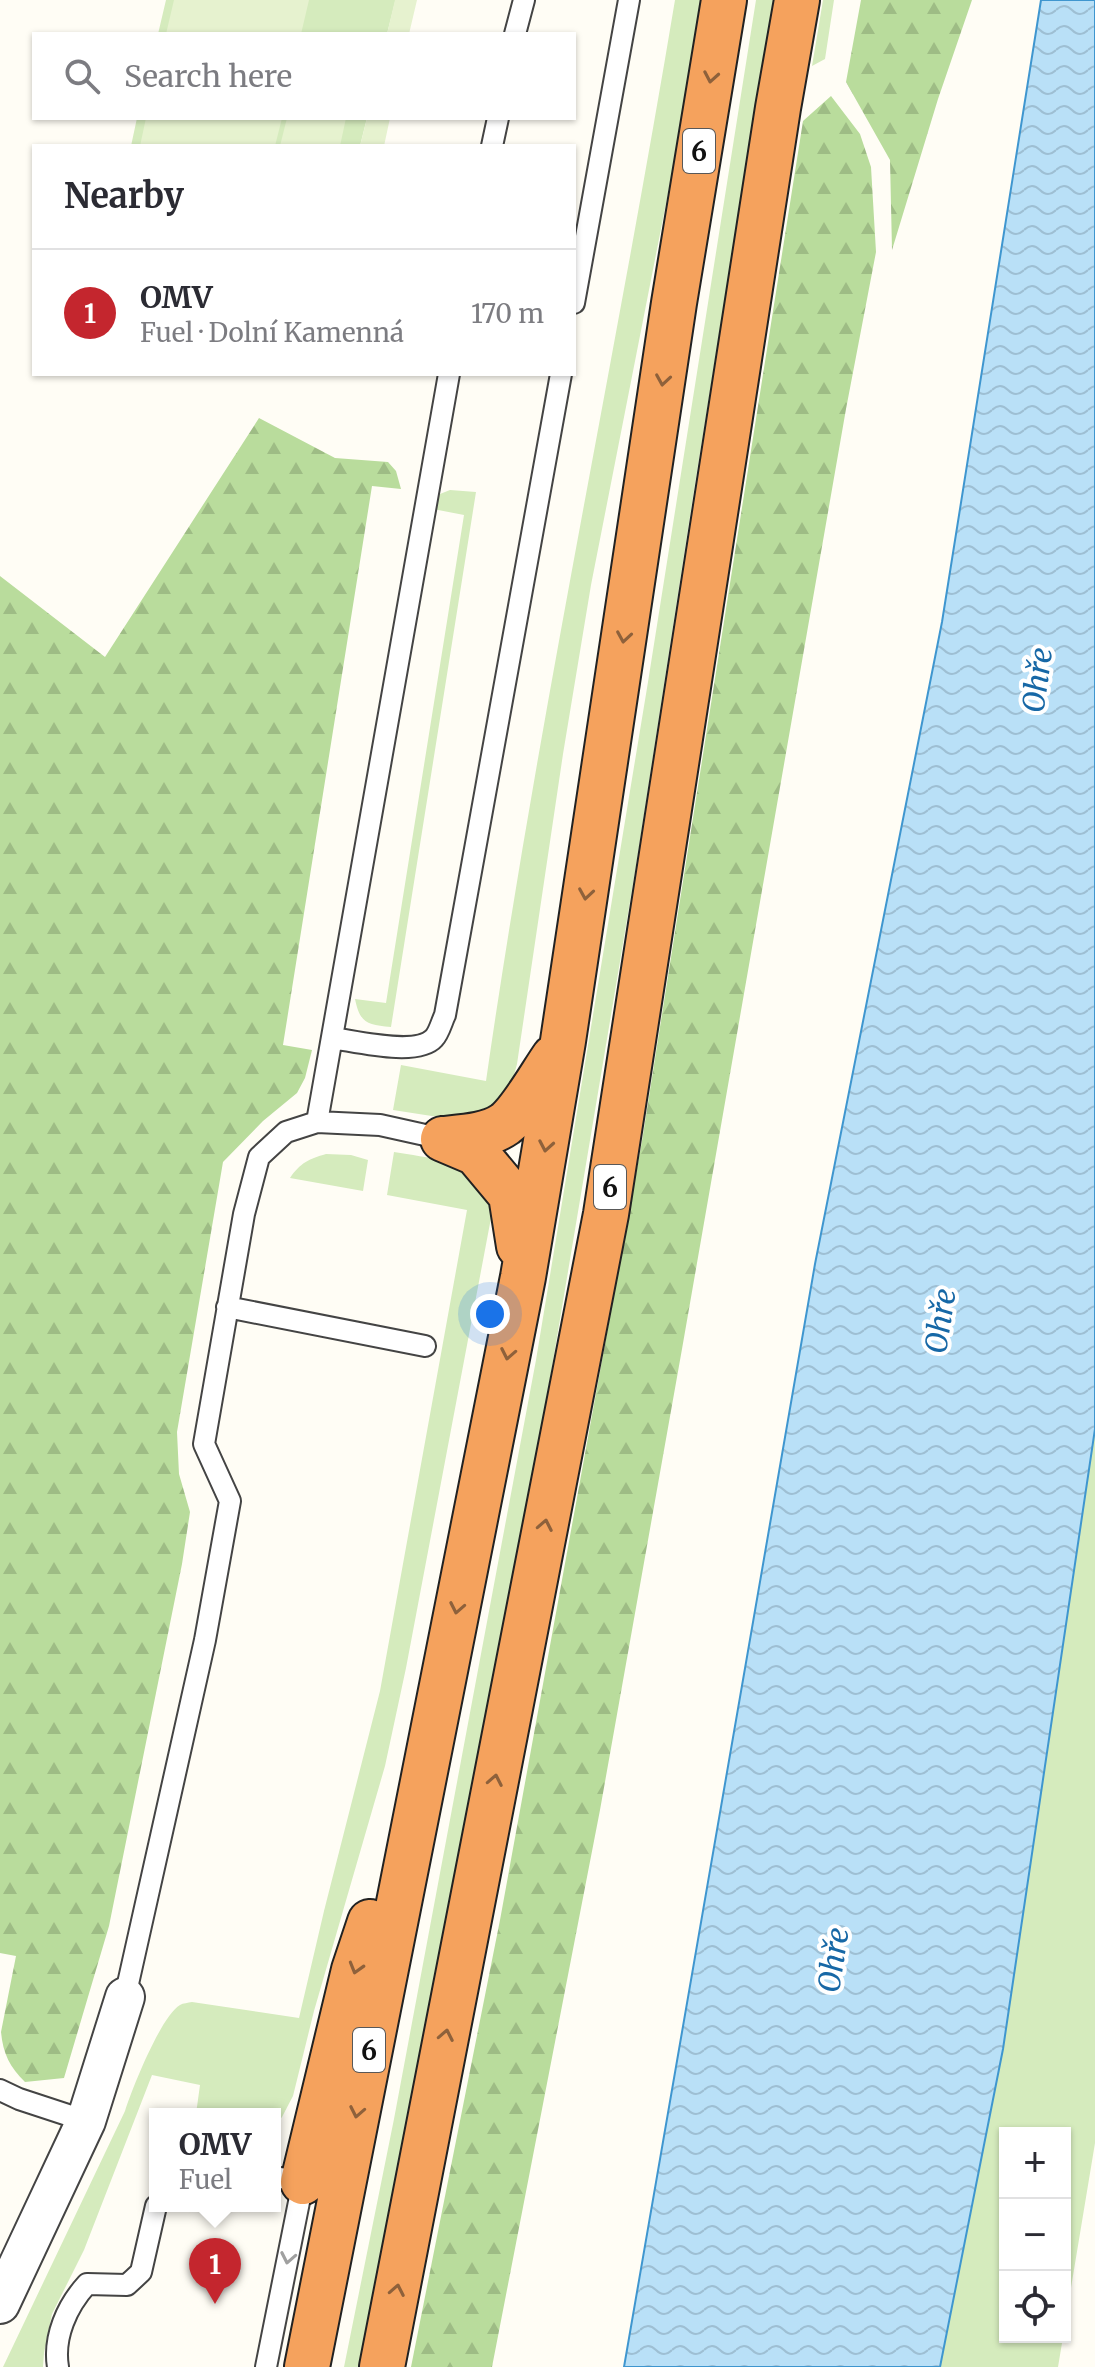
<!DOCTYPE html>
<html lang="en">
<head>
<meta charset="utf-8">
<style>
  body { margin:0; font-family:Merriweather,serif; background:#f7f7f7; color:#2b2b33 }
  .controls { position:absolute; right:24px; bottom:24px; display:grid; overflow:hidden; border-radius:0px; box-shadow:0 2px 6px #0004 }
  .controls button { width:72px; height:72px; display:grid; place-items:center; padding:0; border:0; border-bottom:2px solid #e1e1e2; background:#fff; color:#2b2b33; font:40px sans-serif }
  .you { position:absolute; left:490px; top:1314px; width:28px; height:28px; margin:-20px; border:6px solid #fff; border-radius:50%; background:#1a73e8; box-shadow:0 0 0 12px #1a73e833 }
  .badge { display:grid; place-items:center; width:52px; height:52px; border-radius:50%; background:#c4262e; color:#fff; font-size:26px; font-weight:700 }
  .pin { position:absolute; translate:-50% -66px; filter:drop-shadow(0 2px 4px #0008) }
  .pin::after { content:''; position:absolute; top:42px; width:28px; height:24px; background:inherit; clip-path:polygon(0 0,100% 0,50% 100%) }
  .popup { position:absolute; left:149px; top:2108px; width:132px; height:104px; box-sizing:border-box; display:grid; place-content:center; border-radius:0px; background:#fff; filter:drop-shadow(0 2px 6px #0005); font-size:26px; white-space:nowrap; color:#7c7c81 }
  .popup b { font-size:30px; color:#2b2b33 }
  .popup::after { content:''; position:absolute; left:50%; top:100%; margin-left:-16px; border:16px solid transparent; border-top-color:#fff }
  .list { margin:0; padding:0; list-style:none }
  h2 { display:flex; justify-content:space-between; align-items:center; height:104px; margin:0; padding:0 32px; font-size:34px }
  h2 small { font-size:26px; font-weight:400; color:#7c7c81 }
  .list li { display:grid; grid-template-columns:52px 1fr auto; gap:24px; align-items:center; box-sizing:border-box; height:128px; padding:0 32px; border-top:2px solid #e1e1e2 }
  .list b { display:block; font-size:30px; white-space:nowrap }
  .list p { margin:0; font-size:26px; white-space:nowrap; color:#7c7c81 }
  .list em { font-size:26px; font-style:normal; color:#7c7c81 }
  .icon { flex:none; width:44px; height:44px; fill:none; stroke:currentColor; stroke-width:2; stroke-linecap:round; stroke-linejoin:round }
  .map { position:relative; flex:none; width:1095px; height:2367px; overflow:hidden }
  .search { position:absolute; background:#fff; box-shadow:0 2px 6px #0004; left:32px; top:32px; width:544px; height:88px; display:flex; align-items:center; gap:20px; box-sizing:border-box; padding:0 28px; border-radius:0px; color:#7c7c81; font-size:30px }
  .panel { position:absolute; background:#fff; box-shadow:0 2px 6px #0004; left:32px; top:144px; width:544px; height:232px; border-radius:0px }
  .map>svg:first-child { display:block }
  .grass { fill:#d5ebbd }
  .forest { fill:url(#forest-firs) }
  .pitch { fill:#e6f2cf }
  .water { fill:url(#water-waves); stroke:#3f96cf; stroke-width:2 }
  .lines { fill:none; stroke-linecap:round; stroke-linejoin:round }
  .lane-casing { stroke:#444; stroke-width:24 }
  .street-casing { stroke:#444; stroke-width:42 }
  .highway-casing { stroke:#222; stroke-width:48 }
  .lane { stroke:#fff; stroke-width:20 }
  .street { stroke:#fff; stroke-width:38 }
  .highway { stroke:#f5a25d; stroke-width:44 }
  .oneway { stroke:#8e613b }
  .oneway2 { stroke:#a0a0a0 }
  .labels { text-anchor:middle; dominant-baseline:central; stroke-width:8; stroke-linejoin:round; paint-order:stroke }
  .shield { fill:#fff; stroke:#585858; stroke-width:2 }
  .shield-label { font-size:26px; font-weight:bold; fill:#111 }
  .water-label { font-size:30px; font-style:italic; fill:#1768a6; stroke:#fff }
</style>
</head>
<body>
<div class="map">
<svg width="1095" height="2367" viewBox="0 0 1095 2367">
  <defs>
    <pattern id="forest-firs" width="22" height="20" patternUnits="userSpaceOnUse" patternTransform="scale(2)"><rect width="22" height="20" fill="#b9dc9c"/><path d="M5 1l3.5 6h-7zM16 11l3.5 6h-7z" fill="#9ebc85"/></pattern>
    <pattern id="water-waves" width="16" height="10" patternUnits="userSpaceOnUse" patternTransform="scale(2)"><rect width="16" height="10" fill="#b9e0f7"/><path d="M0 5q4-4 8 0t8 0" fill="none" stroke="#9ebfd3"/></pattern>
  </defs>
  <rect width="100%" height="100%" fill="#fffdf5"/>
  <path class="grass" d="M166,0H395V2L387,34H158Z
    M675,0H702L671,178L591,585L563,754L517,1064L511,1086L499,1105L464,1121L393,1110L401,1065L486,1081C538,719 615,361 675,0Z
    M756,0H773L695,484L636,866L553,1361L516,1567L360,2367H344L394,2119L536,1360L648,682Z
    M823,0H834L825,59L812,66Z
    M137,118H367L360,146H131Z
    M450,490L476,492L391,1027C367,1025 360,1023 355,999L386,1003L464,515L433,509L440,494Z
    M394,1152C427,1158 468,1159 486,1192C490,1199 489,1210 491,1218L406,1668L385,1766L314,2011L293,2096L282,2117L275,2125V2114H196L200,2085L152,2075L84,2250L52,2314L44,2353L43,2367H3L125,2111C132,2089 161,2016 180,2005C183,2003 188,2003 192,2002L299,2018L324,1911L380,1691L467,1210L387,1195Z
    M326,1154L351,1155L368,1160L363,1191L290,1178C300,1163 309,1159 326,1154Z
    M1095,1429V2143L1065,2324V2133H1005V2337H1063L1058,2367H940L1003,2049Z"/>
  <path class="forest" d="M861,0H972L938,99L892,250L890,160L846,82Z
    M831,96L860,134L871,167L876,252L846,409L682,1349L600,1810L492,2367H411L500,1920L642,1141L803,121Z
    M259,418L335,458L388,462L396,471L401,489L372,486L283,1045L312,1050L305,1078L297,1093L263,1121L223,1162L177,1432L179,1474L190,1512L182,1564L109,1926L64,2078L25,2082C10,2067 3,2054 1,2032L16,1956L0,1953V576L105,657Z"/>
  <path class="pitch" d="M174,0H309L301,34H166Z
    M395,0H417L409,34H387Z
    M146,118H282L275,146H140Z
    M287,118H346L340,146H280Z
    M367,118H390L384,146H360Z"/>
  <path class="water" d="M1041,0H1095V1429L1003,2049L940,2367H624L815,1264L942,622Z"/>
  <g class="lines">
    <defs>
      <path id="lane" d="M515,34L524,0
        M492,146L498,118
        M574,303L629,0
        M332,1038C355,1041 417,1057 434,1038C439,1033 442,1021 445,1015L561,374
        M317,1122L449,374
        M227,1307L425,1346
        M125,1997L205,1640L230,1501L204,1444L244,1214L259,1157L286,1132L317,1122L380,1125L443,1139
        M0,2090L19,2099L86,2121
        M58,2367C53,2337 67,2306 87,2284L127,2285L141,2272L156,2206
        M266,2367L303,2182L275,2177"/>
      <path id="street" d="M0,2304L86,2121L125,1997"/>
      <path id="highway" d="M443,1139L476,1153L511,1195L519,1246
        M443,1139C463,1137 488,1136 505,1124C521,1112 542,1074 554,1057
        M303,2182L354,1970L370,1922
        M307,2367L523,1277L563,1041L674,303L724,0
        M382,2367L606,1214L778,108L797,0"/>
    </defs>
    <use href="#lane" class="lane-casing"/>
    <use href="#street" class="street-casing"/>
    <use href="#highway" class="highway-casing"/>
    <use href="#lane" class="lane"/>
    <use href="#street" class="street"/>
    <use href="#highway" class="highway"/>
  </g>
  <defs><path id="oneway-chevron" d="M-2-3.5L2.5 0L-2 3.5" fill="none" stroke-width="1.6" stroke-linecap="round" stroke-linejoin="round" transform="scale(2)"/></defs>
  <g class="oneway">
    <use href="#oneway-chevron" transform="translate(711 77) rotate(100)"/>
    <use href="#oneway-chevron" transform="translate(663 380) rotate(99)"/>
    <use href="#oneway-chevron" transform="translate(624 637) rotate(99)"/>
    <use href="#oneway-chevron" transform="translate(586 894) rotate(99)"/>
    <use href="#oneway-chevron" transform="translate(546 1146) rotate(100)"/>
    <use href="#oneway-chevron" transform="translate(508 1354) rotate(101)"/>
    <use href="#oneway-chevron" transform="translate(545 1525) rotate(-79)"/>
    <use href="#oneway-chevron" transform="translate(457 1608) rotate(101)"/>
    <use href="#oneway-chevron" transform="translate(495 1780) rotate(-79)"/>
    <use href="#oneway-chevron" transform="translate(356 1968) rotate(106)"/>
    <use href="#oneway-chevron" transform="translate(446 2035) rotate(-79)"/>
    <use href="#oneway-chevron" transform="translate(357 2112) rotate(101)"/>
    <use href="#oneway-chevron" transform="translate(397 2290) rotate(-79)"/>
  </g>
  <use class="oneway2" href="#oneway-chevron" transform="translate(288 2258) rotate(101)"/>
  <g class="labels">
    <g class="shield">
      <rect x="683" y="129" width="32" height="44" rx="6"/>
      <rect x="594" y="1165" width="32" height="44" rx="6"/>
      <rect x="353" y="2028" width="32" height="44" rx="6"/>
    </g>
    <g class="shield-label">
      <text x="699" y="151">6</text>
      <text x="610" y="1187">6</text>
      <text x="369" y="2050">6</text>
    </g>
    <g class="water-label">
      <text transform="translate(1037 680) rotate(-82)">Ohře</text>
      <text transform="translate(940 1321) rotate(-81)">Ohře</text>
      <text transform="translate(833 1960) rotate(-81)">Ohře</text>
    </g>
  </g>
</svg>
<div class="controls">
<button>+</button>
<button>−</button>
<button><svg class="icon" aria-label="locate" viewBox="0 0 24 24"><circle cx="12" cy="12" r="6"/><path d="M12 2v4M12 18v4M2 12h4M18 12h4"/></svg></button>
</div>
<div class="you"></div>
<div class="pin badge" style="left:215px;top:2304px">1</div>
<div class="popup"><b>OMV</b>Fuel</div>
<div class="search"><svg class="icon" aria-label="search" viewBox="0 0 24 24"><circle cx="10" cy="10" r="6"/><path d="M15 15l6 6"/></svg>Search here</div>
<section class="panel">
<h2>Nearby<small></small></h2>
<ul class="list">
<li><span class="badge">1</span><div><b>OMV</b><p>Fuel · Dolní Kamenná</p></div><em>170 m</em></li>
</ul>
</section>
</div>
</body>
</html>
